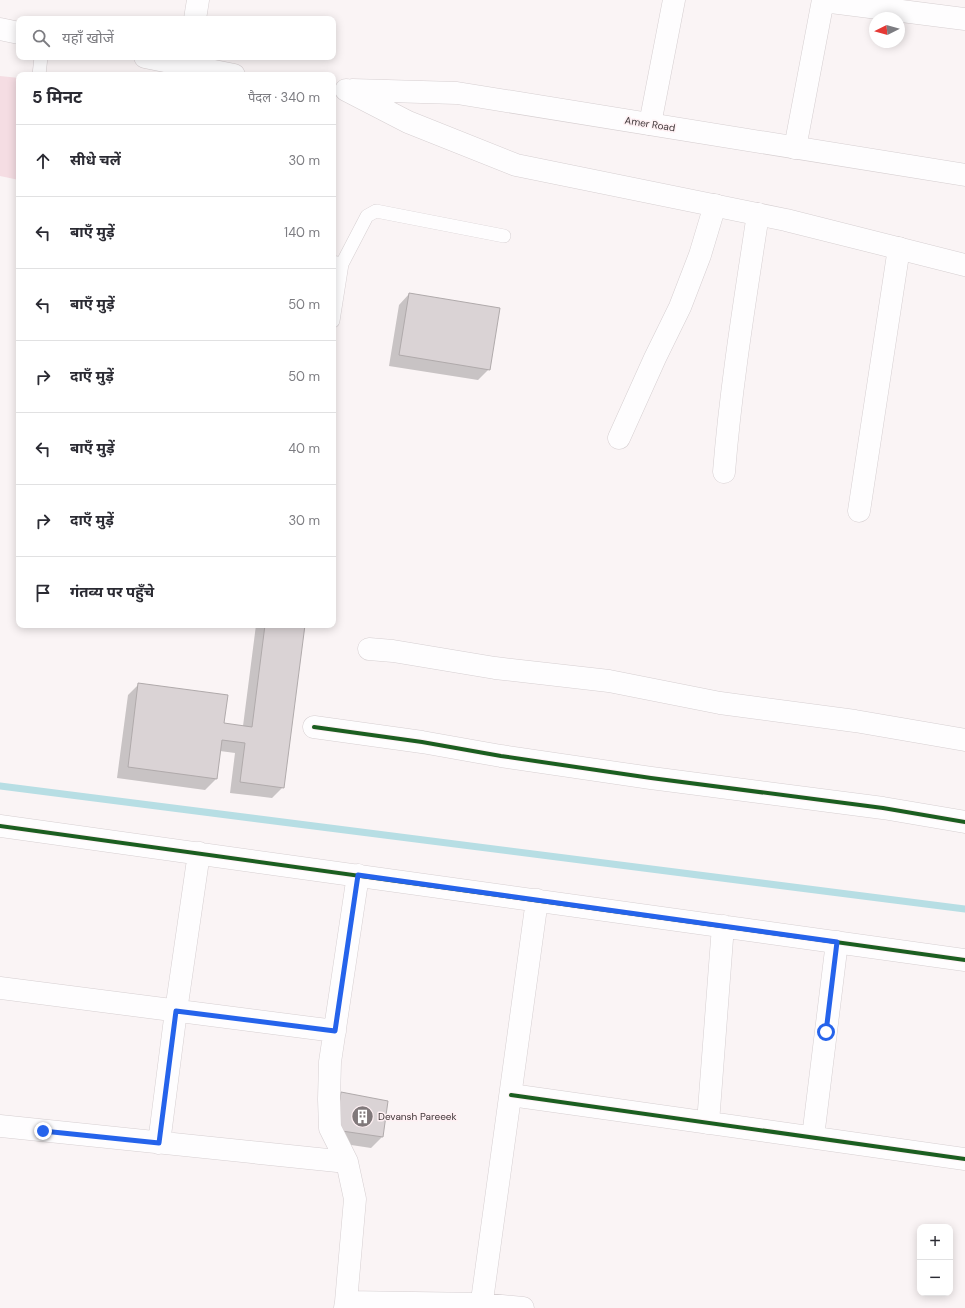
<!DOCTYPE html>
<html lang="hi">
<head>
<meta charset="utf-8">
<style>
  body { margin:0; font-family:"DM Sans","Noto Sans Devanagari",sans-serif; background:#f7f7f7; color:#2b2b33 }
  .controls { position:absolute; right:12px; bottom:12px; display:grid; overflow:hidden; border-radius:8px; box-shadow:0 2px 10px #0003 }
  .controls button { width:36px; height:36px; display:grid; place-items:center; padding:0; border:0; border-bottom:1px solid #e1e1e2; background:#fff; color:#2b2b33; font:20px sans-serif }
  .compass { position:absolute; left:869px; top:12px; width:36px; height:36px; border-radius:50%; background:#fff; box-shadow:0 2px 10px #0003; rotate:265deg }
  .stop { position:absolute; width:12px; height:12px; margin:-9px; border:3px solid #2563eb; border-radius:50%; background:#fff }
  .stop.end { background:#2563eb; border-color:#fff; box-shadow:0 1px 4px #0008 }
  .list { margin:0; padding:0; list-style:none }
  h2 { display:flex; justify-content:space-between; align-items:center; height:52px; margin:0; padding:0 16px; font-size:17px }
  h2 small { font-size:13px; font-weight:400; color:#7c7c81 }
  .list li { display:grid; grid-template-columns:26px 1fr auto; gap:12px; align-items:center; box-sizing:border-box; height:72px; padding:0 16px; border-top:1px solid #e1e1e2 }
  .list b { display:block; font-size:15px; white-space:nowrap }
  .list em { font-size:13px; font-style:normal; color:#7c7c81 }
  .icon { flex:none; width:22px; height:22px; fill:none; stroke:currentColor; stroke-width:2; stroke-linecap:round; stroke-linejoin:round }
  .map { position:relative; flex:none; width:965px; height:1308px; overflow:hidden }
  .search { position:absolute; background:#fff; box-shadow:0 2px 10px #0003; left:16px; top:16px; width:320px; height:44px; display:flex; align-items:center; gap:10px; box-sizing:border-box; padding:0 14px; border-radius:8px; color:#7c7c81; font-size:15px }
  .panel { position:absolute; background:#fff; box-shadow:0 2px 10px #0003; left:16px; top:72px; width:320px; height:556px; border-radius:8px }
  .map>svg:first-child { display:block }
  .green { fill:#f5dde3 }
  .shadow { fill:#0003 }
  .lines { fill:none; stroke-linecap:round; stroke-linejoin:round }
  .stream { stroke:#b7dee4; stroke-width:7 }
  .building { fill:#dad3d5; stroke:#b0aaab }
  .service-casing { stroke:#d6cfd1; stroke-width:14 }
  .minor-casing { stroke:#d6cfd1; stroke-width:23 }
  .secondary-casing { stroke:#d6cfd1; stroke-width:23 }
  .service { stroke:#fefdfe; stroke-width:13 }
  .minor { stroke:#fefdfe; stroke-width:22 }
  .secondary { stroke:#fefdfe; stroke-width:22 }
  .cycleway-casing { stroke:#fef0f3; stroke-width:6 }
  .cycleway { stroke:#1b5e20; stroke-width:4 }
  .route { stroke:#2563eb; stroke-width:5 }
  .labels { text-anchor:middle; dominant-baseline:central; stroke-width:3; stroke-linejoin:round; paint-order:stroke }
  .street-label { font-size:10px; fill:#3f3638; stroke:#fef0f3 }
  .poi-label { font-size:10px; fill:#3f3638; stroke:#fef0f3; text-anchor:start }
</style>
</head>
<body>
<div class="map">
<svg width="965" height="1308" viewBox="0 0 965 1308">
  <rect width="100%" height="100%" fill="#faf4f5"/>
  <path class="green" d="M0,76L19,78V180L0,176Z"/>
  <path class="shadow" d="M409,294L489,369L478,380L389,366L399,305Z
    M256,625H304L283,787L272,798L230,793L235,753L220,751L216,779L205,790L117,778L128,695L139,684L223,724L243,726Z
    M341,1093L387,1102L382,1137L371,1148L325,1141L330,1104Z"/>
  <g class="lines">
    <path class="stream" d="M0,786L965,909"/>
  </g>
  <path class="building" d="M409,293L500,308L490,370L399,355Z
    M265,625H305L284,788L240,782L245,743L222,740L217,779L128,767L138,683L228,695L224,723L252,727Z
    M341,1092L388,1101L383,1137L335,1130Z"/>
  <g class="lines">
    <defs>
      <path id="service" d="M39,75L41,57
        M333,262L342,264L333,321
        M342,264L367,216L376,211L504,236"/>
      <path id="minor" d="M823,1L965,19
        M195,19L198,0
        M650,124L674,0
        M795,148L823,0
        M619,438L655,358L680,307L700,255L715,205
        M724,472C731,385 745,300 758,214
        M859,511L899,248
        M369,649L393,651L495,668L609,681L720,703L855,721L965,740
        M314,727L422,742L501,756L651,778L883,808L965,822
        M0,826L965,960
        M0,988L335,1031
        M511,1095L965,1159
        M708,1123L723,926
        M0,1126L347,1162
        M813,1137L837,942
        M159,1143L176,1011L199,853
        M346,1302L355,1199L347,1162L330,1128L329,1099L330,1062L358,875
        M345,1308L346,1302L482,1304L523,1308
        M481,1308L537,900"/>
      <path id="secondary" d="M0,29L19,33
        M145,57L234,75
        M346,90L408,122L516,165L786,220L965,265
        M352,90L457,93L965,175"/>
    </defs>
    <use href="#service" class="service-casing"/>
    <use href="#minor" class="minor-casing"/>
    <use href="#secondary" class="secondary-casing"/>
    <use href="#service" class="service"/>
    <use href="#minor" class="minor"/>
    <use href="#secondary" class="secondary"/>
    <defs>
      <path id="cycleway" d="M314,727L422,742L501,756L651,778L883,808L965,822
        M0,826L965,960
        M511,1095L965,1159"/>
    </defs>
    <use href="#cycleway" class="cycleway-casing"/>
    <use href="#cycleway" class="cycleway"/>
  </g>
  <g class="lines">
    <path class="route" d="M43,1131L159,1143L176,1011L335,1031L358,875L837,942L826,1032"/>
  </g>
  <defs>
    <symbol id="building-disc" viewBox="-11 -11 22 22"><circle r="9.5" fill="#80787a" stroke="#fef0f3"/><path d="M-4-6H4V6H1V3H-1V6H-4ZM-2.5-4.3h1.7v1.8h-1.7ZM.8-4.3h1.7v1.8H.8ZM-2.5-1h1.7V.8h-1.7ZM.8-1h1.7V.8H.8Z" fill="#fff"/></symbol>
  </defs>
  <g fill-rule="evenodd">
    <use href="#building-disc" x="350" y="1104" width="25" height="25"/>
  </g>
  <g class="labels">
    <g class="street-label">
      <text transform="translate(650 124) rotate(9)">Amer Road</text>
    </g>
    <g class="poi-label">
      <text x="378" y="1116">Devansh Pareeek</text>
    </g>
  </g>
</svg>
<div class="controls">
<button>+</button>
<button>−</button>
</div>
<svg class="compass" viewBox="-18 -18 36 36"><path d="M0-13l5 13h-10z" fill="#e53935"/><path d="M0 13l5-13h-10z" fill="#7c7c81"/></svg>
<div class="stop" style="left:826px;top:1032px"></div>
<div class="stop end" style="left:43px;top:1131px"></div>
<div class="search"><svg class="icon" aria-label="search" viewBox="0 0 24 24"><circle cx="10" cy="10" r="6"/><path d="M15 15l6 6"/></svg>यहाँ खोजें</div>
<section class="panel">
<h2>5 मिनट<small>पैदल · 340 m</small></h2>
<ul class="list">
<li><svg class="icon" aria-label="ahead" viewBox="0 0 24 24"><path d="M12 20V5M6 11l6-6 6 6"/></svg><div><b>सीधे चलें</b></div><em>30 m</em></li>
<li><svg class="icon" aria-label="left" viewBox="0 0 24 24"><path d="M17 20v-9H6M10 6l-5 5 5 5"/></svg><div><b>बाएँ मुड़ें</b></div><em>140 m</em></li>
<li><svg class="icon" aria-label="left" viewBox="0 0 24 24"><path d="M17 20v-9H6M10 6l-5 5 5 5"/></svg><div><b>बाएँ मुड़ें</b></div><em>50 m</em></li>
<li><svg class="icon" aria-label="right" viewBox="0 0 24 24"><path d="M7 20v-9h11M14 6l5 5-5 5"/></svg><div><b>दाएँ मुड़ें</b></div><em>50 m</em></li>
<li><svg class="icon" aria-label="left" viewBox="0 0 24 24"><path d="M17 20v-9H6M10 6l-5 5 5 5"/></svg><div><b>बाएँ मुड़ें</b></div><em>40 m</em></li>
<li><svg class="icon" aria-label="right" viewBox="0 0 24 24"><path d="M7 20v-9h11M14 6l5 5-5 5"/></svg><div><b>दाएँ मुड़ें</b></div><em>30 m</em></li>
<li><svg class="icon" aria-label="arrive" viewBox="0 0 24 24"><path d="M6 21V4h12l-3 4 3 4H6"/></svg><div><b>गंतव्य पर पहुँचे</b></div></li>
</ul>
</section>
</div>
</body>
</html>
